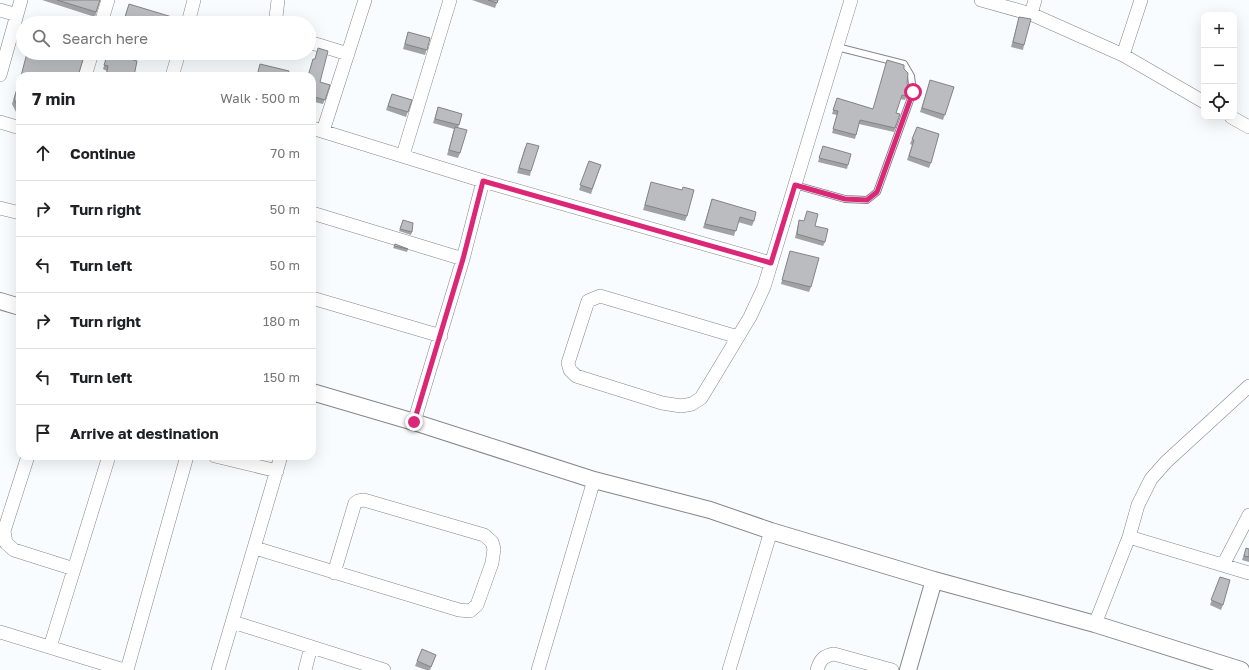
<!DOCTYPE html>
<html lang="en">
<head>
<meta charset="utf-8">
<style>
  body { margin:0; font-family:"Golos Text",sans-serif; background:#f2f2f2; color:#202124 }
  .controls { position:absolute; right:12px; top:12px; display:grid; overflow:hidden; border-radius:8px; box-shadow:0 4px 16px #0002 }
  .controls button { width:36px; height:36px; display:grid; place-items:center; padding:0; border:0; border-bottom:1px solid #e0e0e0; background:#fff; color:#202124; font:20px sans-serif }
  .stop { position:absolute; width:12px; height:12px; margin:-9px; border:3px solid #db2777; border-radius:50%; background:#fff }
  .stop.end { background:#db2777; border-color:#fff; box-shadow:0 1px 4px #0008 }
  .list { margin:0; padding:0; list-style:none }
  h2 { display:flex; justify-content:space-between; align-items:center; height:52px; margin:0; padding:0 16px; font-size:17px }
  h2 small { font-size:13px; font-weight:400; color:#757577 }
  .list li { display:grid; grid-template-columns:26px 1fr auto; gap:12px; align-items:center; box-sizing:border-box; height:56px; padding:0 16px; border-top:1px solid #e0e0e0 }
  .list b { display:block; font-size:15px; white-space:nowrap }
  .list em { font-size:13px; font-style:normal; color:#757577 }
  .icon { flex:none; width:22px; height:22px; fill:none; stroke:currentColor; stroke-width:2; stroke-linecap:round; stroke-linejoin:round }
  .map { position:relative; flex:none; width:1249px; height:670px; overflow:hidden }
  .search { position:absolute; background:#fff; box-shadow:0 4px 16px #0002; left:16px; top:16px; width:300px; height:44px; display:flex; align-items:center; gap:10px; box-sizing:border-box; padding:0 14px; border-radius:22px; color:#757577; font-size:15px }
  .panel { position:absolute; background:#fff; box-shadow:0 4px 16px #0002; left:16px; top:72px; width:300px; height:388px; border-radius:12px }
  .map>svg:first-child { display:block }
  .lines { fill:none; stroke-linecap:round; stroke-linejoin:round }
  .service-casing { stroke:#848689; stroke-width:8 }
  .minor-casing { stroke:#848689; stroke-width:14 }
  .tertiary-casing { stroke:#848689; stroke-width:18 }
  .service { stroke:#fff; stroke-width:6 }
  .minor { stroke:#fff; stroke-width:13 }
  .tertiary { stroke:#fff; stroke-width:16 }
  .wall { fill:#a0a2a4 }
  .building { fill:#babcbf; stroke:#828486 }
  .route { stroke:#db2777; stroke-width:5 }
</style>
</head>
<body>
<div class="map">
<svg width="1249" height="670" viewBox="0 0 1249 670">
  <rect width="100%" height="100%" fill="#f9fcff"/>
  <g class="lines">
    <defs>
      <path id="service" d="M795,185L845,199L867,200L877,192L913,92L911,76L904,64L837,47"/>
      <path id="minor" d="M278,0L276,17L279,23
        M981,0L1031,14L1123,55L1204,102
        M0,10L17,15
        M1031,14L1035,0
        M101,23L108,0
        M188,23L194,0
        M309,42L348,54
        M1123,55L1141,0
        M0,75L21,0
        M85,76L92,53
        M172,76L179,53
        M1231,117L1249,127
        M0,122L20,128
        M312,128L483,181L771,263
        M323,131L365,0
        M403,155L450,0
        M0,208L20,213
        M312,213L463,259
        M312,298L441,336
        M738,337L600,296L588,301L568,363L570,370L576,376L662,403L681,406L692,404L701,398L712,380L750,317L764,287L851,0
        M414,422L463,259L483,181
        M28,456L4,531L6,543L14,550L74,569
        M215,456L277,471
        M1129,537L1249,573
        M255,548L459,610L470,611L477,605L492,563L494,549L492,542L484,535L364,500L358,501L355,503L334,573
        M1223,565L1249,515
        M233,622L384,670
        M1095,624L1129,537L1138,505L1151,479L1166,462L1249,386
        M0,632L124,670
        M50,647L109,456
        M127,670L187,456
        M218,670L281,456
        M305,670L311,647
        M538,670L594,480
        M729,670L771,531
        M817,670C820,660 823,656 834,654L892,670"/>
      <path id="tertiary" d="M0,301L20,307
        M312,392L414,422L594,480L710,510L771,531L934,580L1095,624L1241,670
        M908,670L934,580"/>
    </defs>
    <use href="#service" class="service-casing"/>
    <use href="#minor" class="minor-casing"/>
    <use href="#tertiary" class="tertiary-casing"/>
    <use href="#service" class="service"/>
    <use href="#minor" class="minor"/>
    <use href="#tertiary" class="tertiary"/>
  </g>
  <path class="wall" d="M42,0H100L95,17Z
    M472,0H498L495,8Z
    M129,4L184,23H126L123,22Z
    M1019,17L1024,45L1023,50L1011,47Z
    M408,32L430,38L425,55L403,49Z
    M108,53L134,76H105L107,71L103,69Z
    M313,59L320,82L330,85L323,104L314,102L312,107V76H308Z
    M904,69L907,84L910,87L905,100L900,99L896,113L900,114L894,132L859,124L855,139L832,133L837,115L832,114L837,98L873,109Z
    M20,78V113L16,112L12,104Z
    M929,84L954,87L943,120L920,112Z
    M392,94L412,100L406,117L386,110Z
    M438,107L462,114L458,128L460,153L458,158L447,155L454,129L433,123Z
    M917,127L931,163L929,168L907,160L912,145L910,144Z
    M823,146L848,165L847,169L818,162Z
    M525,147L531,171L530,176L517,173Z
    M589,161L601,165L591,194L579,190Z
    M650,187L682,190L687,216L685,221L643,210Z
    M712,199L754,221L752,226L738,222L734,236L703,228Z
    M403,220L412,232L411,235L399,231Z
    M799,220L815,226L825,242L823,246L795,238Z
    M395,244L408,249L407,252L393,248Z
    M790,251L811,287L809,292L781,284Z
    M1246,548L1249,549V562L1242,560Z
    M1220,577L1223,605L1221,610L1210,605Z
    M422,649L436,655L430,670H426L415,666Z"/>
  <path class="building" d="M57,0H100L96,12Z
    M488,0H498L497,3Z
    M129,4L182,20L184,23H143L125,17Z
    M1019,17L1031,19L1024,45L1013,42Z
    M408,32L430,38L427,50L405,44Z
    M318,48L328,51L320,82L330,85L325,100L315,97L313,105H312V76H308L313,59H315Z
    M27,53H53L60,55V53H85L78,76H21Z
    M108,53H110L137,61L134,76H106L108,66L104,65Z
    M887,60L904,65V69L908,73L907,84L910,87L907,96L902,95L896,113L900,114L895,128L860,120L856,135L833,129L838,111L833,110L837,98L873,109Z
    M260,64L289,71L287,76H257Z
    M20,79V108L18,107L14,99Z
    M930,80L954,87L945,115L922,108Z
    M392,94L412,100L408,112L388,106Z
    M438,107L462,114L459,125L435,119Z
    M455,127L467,130L460,153L449,150Z
    M917,127L939,134L931,163L909,156L914,140L912,139Z
    M527,143L539,146L531,171L519,168Z
    M823,146L851,154L848,165L819,158Z
    M589,161L601,165L592,189L580,185Z
    M651,182L682,190L683,187L694,190L687,216L645,205Z
    M712,199L756,212L754,221L740,217L736,231L705,224Z
    M807,211L818,214L815,226L828,229L825,242L797,234L799,220L804,221Z
    M403,220L413,223L412,232L400,229Z
    M395,244L408,249L394,246Z
    M790,251L819,258L811,287L782,280Z
    M1246,548L1249,549V557L1244,556Z
    M1220,577L1230,580L1223,605L1211,600Z
    M422,649L436,655L431,667L417,661Z"/>
  <g class="lines">
    <path class="route" d="M414,422L463,259L483,181L771,263L795,185L845,199L867,200L877,192L913,92"/>
  </g>
</svg>
<div class="controls">
<button>+</button>
<button>−</button>
<button><svg class="icon" aria-label="locate" viewBox="0 0 24 24"><circle cx="12" cy="12" r="6"/><path d="M12 2v4M12 18v4M2 12h4M18 12h4"/></svg></button>
</div>
<div class="stop" style="left:913px;top:92px"></div>
<div class="stop end" style="left:414px;top:422px"></div>
<div class="search"><svg class="icon" aria-label="search" viewBox="0 0 24 24"><circle cx="10" cy="10" r="6"/><path d="M15 15l6 6"/></svg>Search here</div>
<section class="panel">
<h2>7 min<small>Walk · 500 m</small></h2>
<ul class="list">
<li><svg class="icon" aria-label="ahead" viewBox="0 0 24 24"><path d="M12 20V5M6 11l6-6 6 6"/></svg><div><b>Continue</b></div><em>70 m</em></li>
<li><svg class="icon" aria-label="right" viewBox="0 0 24 24"><path d="M7 20v-9h11M14 6l5 5-5 5"/></svg><div><b>Turn right</b></div><em>50 m</em></li>
<li><svg class="icon" aria-label="left" viewBox="0 0 24 24"><path d="M17 20v-9H6M10 6l-5 5 5 5"/></svg><div><b>Turn left</b></div><em>50 m</em></li>
<li><svg class="icon" aria-label="right" viewBox="0 0 24 24"><path d="M7 20v-9h11M14 6l5 5-5 5"/></svg><div><b>Turn right</b></div><em>180 m</em></li>
<li><svg class="icon" aria-label="left" viewBox="0 0 24 24"><path d="M17 20v-9H6M10 6l-5 5 5 5"/></svg><div><b>Turn left</b></div><em>150 m</em></li>
<li><svg class="icon" aria-label="arrive" viewBox="0 0 24 24"><path d="M6 21V4h12l-3 4 3 4H6"/></svg><div><b>Arrive at destination</b></div></li>
</ul>
</section>
</div>
</body>
</html>
